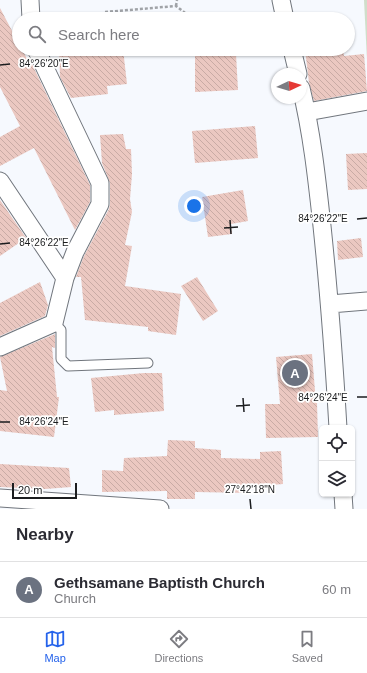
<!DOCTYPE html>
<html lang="en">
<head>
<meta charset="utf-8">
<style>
  body { margin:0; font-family:Helvetica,sans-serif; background:#f7f7f7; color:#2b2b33 }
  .controls { position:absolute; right:12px; bottom:12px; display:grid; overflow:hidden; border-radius:6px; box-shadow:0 1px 3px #0004 }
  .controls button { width:36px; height:36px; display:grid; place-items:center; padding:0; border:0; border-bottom:1px solid #e1e1e2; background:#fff; color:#2b2b33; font:20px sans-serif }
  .compass { position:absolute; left:271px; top:68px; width:36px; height:36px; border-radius:50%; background:#fff; box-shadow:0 1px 3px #0004; rotate:86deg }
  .scale { position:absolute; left:12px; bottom:10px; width:65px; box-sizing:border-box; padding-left:4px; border:2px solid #1b1d1f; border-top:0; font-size:11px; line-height:14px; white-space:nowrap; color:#1b1d1f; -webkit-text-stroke:3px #fff; paint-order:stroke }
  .you { position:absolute; left:194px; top:206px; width:14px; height:14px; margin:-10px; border:3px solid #fff; border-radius:50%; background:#1a73e8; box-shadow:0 0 0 6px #1a73e833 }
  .badge { display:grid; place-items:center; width:26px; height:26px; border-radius:50%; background:#2563eb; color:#fff; font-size:13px; font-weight:700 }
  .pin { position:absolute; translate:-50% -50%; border:2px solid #fff; box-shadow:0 1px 4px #0006 }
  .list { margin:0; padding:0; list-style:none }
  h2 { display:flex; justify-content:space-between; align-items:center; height:52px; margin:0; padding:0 16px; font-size:17px }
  h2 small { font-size:13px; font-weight:400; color:#7c7c81 }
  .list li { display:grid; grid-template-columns:26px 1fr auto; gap:12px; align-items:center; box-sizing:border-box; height:56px; padding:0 16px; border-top:1px solid #e1e1e2 }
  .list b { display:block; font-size:15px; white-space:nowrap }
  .list p { margin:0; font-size:13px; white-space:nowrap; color:#7c7c81 }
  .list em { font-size:13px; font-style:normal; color:#7c7c81 }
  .icon { flex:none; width:22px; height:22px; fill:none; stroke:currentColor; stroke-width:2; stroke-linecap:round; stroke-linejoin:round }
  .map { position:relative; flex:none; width:367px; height:509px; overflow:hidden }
  .search { position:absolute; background:#fff; box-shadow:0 1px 3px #0004; left:12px; right:12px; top:12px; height:44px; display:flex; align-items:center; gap:10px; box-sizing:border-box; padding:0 14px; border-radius:22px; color:#7c7c81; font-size:15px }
  .sheet { height:108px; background:#fff }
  nav { display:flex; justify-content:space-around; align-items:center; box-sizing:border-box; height:56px; border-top:1px solid #e1e1e2; background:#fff; font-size:11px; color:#7c7c81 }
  nav a { display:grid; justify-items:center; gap:2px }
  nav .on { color:#2563eb }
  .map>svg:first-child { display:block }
  .pitch { fill:#d0deca }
  .building { fill:url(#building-back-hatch) }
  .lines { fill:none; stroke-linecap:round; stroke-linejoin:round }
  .service-casing { stroke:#71767d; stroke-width:11 }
  .minor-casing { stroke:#71767d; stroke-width:19 }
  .path { stroke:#a0a3a7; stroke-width:2.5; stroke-dasharray:3 2; stroke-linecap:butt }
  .service { stroke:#fff; stroke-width:9 }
  .minor { stroke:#fff; stroke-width:17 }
  .ticks { fill:none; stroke:#1b1d1f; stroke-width:1.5 }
  .ticks-label { font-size:10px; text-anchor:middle; fill:#1b1d1f; stroke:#fff; stroke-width:3.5; stroke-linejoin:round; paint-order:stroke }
</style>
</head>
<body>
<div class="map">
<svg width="367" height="509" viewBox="0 0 367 509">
  <defs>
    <pattern id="building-back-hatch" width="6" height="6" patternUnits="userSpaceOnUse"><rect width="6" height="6" fill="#ebc8c1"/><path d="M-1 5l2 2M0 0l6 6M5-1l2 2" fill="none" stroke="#c9aba5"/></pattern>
  </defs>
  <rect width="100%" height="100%" fill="#f6f9fe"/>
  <path class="pitch" d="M364,0H367V60Z"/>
  <path class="building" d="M0,8L19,44V49H22L29,63L31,62L90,185V202L75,230L34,148L0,166V137L20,126L0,87Z
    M59,49H123L127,84L107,86L108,94L71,98L60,77Z
    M305,49H343L344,56L364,54L367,91L314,101L309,83Z
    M236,54L238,90L195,92V56Z
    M255,126L258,158L195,163L192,131Z
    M123,134L126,149H131L132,174L130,199L132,212L125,245L132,246L125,286L181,294L176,335L148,331V327L85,320L81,277H76L84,256L109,209L110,204V183L102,163L100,135Z
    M367,153V189L348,190L346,154Z
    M243,190L248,221L231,224L232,234L208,237L202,197Z
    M0,200L26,238L0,256Z
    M361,238L363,257L338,260L337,241Z
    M197,277L218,311L203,321L181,286Z
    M40,282L48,305L45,316L0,336V303Z
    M55,334V348L52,347L57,397H59L54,437L0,431V390L7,391L0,357Z
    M312,354L316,403H317L318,437L266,438L265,404H280L276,357Z
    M144,373H162L164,411L114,415V410L95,412L91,378Z
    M168,440L195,441V448L221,450V458L260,459V452L281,451L283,484L249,487V493L195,492V499H167V491L102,492V470L123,471L124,458L167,456Z
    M0,464L69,468L71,487L45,489L0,487Z"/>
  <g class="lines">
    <defs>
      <path id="service" d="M54,323L61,330V359L68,366L148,363"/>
      <path id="minor" d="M30,0L31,19
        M281,0L285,19
        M292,49L298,74
        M301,88C312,133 317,180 322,226C329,293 334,360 338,428
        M307,112L367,101
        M0,181L65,278
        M330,304L367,301
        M0,347L54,323L65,278L75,252L100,204V183L36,49
        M343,494L344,509
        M0,498L160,509"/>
    </defs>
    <use href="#service" class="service-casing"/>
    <use href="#minor" class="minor-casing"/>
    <path class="path" d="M176,6L177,0
      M105,12L176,6L193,19"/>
    <use href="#service" class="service"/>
    <use href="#minor" class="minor"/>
  </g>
  <path class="ticks" d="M0,65L10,64M357,219L367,218M230,220L231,234M224,228L238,227M0,244L10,243M357,397H367M243,398L244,412M236,406L250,405M0,422H10M250,499L251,509"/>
  <g class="ticks-label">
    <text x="44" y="67">84°26'20"E</text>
    <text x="323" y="222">84°26'22"E</text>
    <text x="44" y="246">84°26'22"E</text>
    <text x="323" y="401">84°26'24"E</text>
    <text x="44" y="425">84°26'24"E</text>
    <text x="250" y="493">27°42'18"N</text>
  </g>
</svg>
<div class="controls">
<button><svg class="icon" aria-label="locate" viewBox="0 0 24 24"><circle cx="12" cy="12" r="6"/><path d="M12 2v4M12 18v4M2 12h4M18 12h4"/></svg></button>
<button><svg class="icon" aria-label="layers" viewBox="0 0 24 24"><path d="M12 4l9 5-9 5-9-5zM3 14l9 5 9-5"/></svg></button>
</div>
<svg class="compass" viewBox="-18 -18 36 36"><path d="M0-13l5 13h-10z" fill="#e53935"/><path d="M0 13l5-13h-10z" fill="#7c7c81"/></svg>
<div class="scale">20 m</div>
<div class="you"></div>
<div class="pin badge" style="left:295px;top:373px;background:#6b7280">A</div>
<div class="search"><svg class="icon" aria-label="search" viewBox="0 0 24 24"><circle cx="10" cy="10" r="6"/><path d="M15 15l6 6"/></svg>Search here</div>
</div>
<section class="sheet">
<h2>Nearby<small></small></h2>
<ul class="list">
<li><span class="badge" style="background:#6b7280">A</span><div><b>Gethsamane Baptisth Church</b><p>Church</p></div><em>60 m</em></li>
</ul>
</section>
<nav>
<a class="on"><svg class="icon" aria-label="map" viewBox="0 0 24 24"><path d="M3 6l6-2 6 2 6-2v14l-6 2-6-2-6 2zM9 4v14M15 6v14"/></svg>Map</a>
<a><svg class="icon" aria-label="directions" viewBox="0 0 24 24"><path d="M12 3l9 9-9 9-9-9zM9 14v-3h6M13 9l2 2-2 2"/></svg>Directions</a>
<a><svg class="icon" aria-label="saved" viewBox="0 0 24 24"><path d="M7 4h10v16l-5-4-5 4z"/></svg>Saved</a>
</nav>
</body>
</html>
